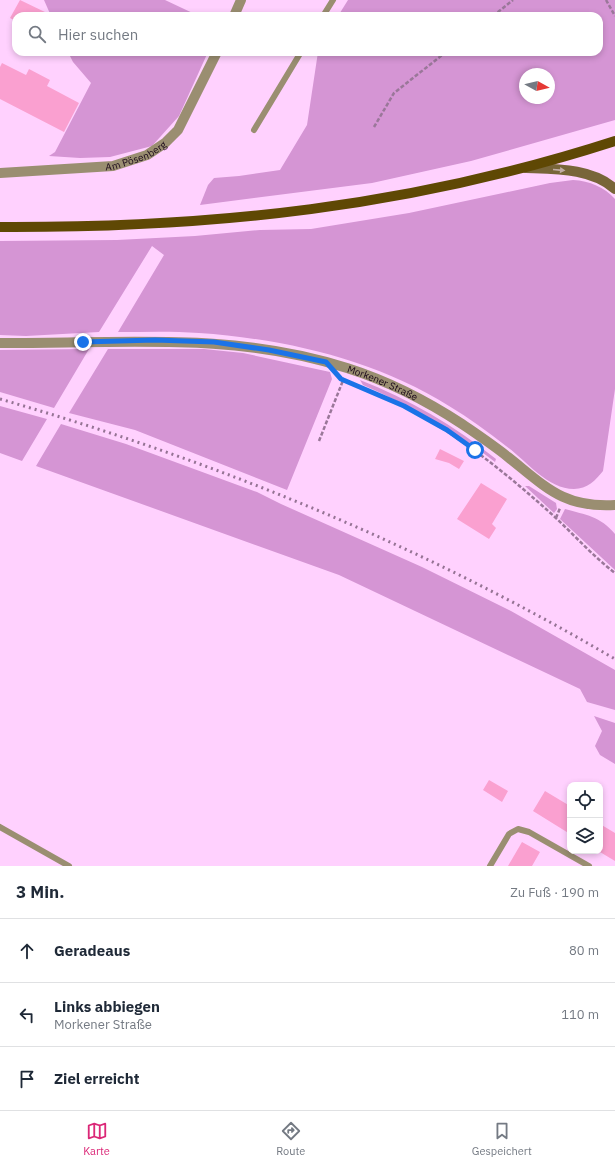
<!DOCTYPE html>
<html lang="de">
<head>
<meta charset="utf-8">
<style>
  body { margin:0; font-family:"IBM Plex Sans",sans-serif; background:#f2f2f3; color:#1f2937 }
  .controls { position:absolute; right:12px; bottom:12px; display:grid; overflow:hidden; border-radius:8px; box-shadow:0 2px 6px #0003 }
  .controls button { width:36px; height:36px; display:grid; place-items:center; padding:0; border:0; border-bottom:1px solid #e0e1e3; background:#fff; color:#1f2937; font:20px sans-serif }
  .compass { position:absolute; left:519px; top:68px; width:36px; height:36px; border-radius:50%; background:#fff; box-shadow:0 2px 6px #0003; rotate:98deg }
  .stop { position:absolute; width:12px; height:12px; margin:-9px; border:3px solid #1a73e8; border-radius:50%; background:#fff }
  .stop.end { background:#1a73e8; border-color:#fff; box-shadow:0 1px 4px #0008 }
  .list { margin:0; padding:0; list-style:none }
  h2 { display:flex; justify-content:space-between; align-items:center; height:52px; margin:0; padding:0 16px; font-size:17px }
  h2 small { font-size:13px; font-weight:400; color:#747a83 }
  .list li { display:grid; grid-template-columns:26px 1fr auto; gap:12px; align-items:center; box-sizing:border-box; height:64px; padding:0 16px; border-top:1px solid #e0e1e3 }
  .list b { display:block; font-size:15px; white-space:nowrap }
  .list p { margin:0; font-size:13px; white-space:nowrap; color:#747a83 }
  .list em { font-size:13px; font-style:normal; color:#747a83 }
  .icon { flex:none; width:22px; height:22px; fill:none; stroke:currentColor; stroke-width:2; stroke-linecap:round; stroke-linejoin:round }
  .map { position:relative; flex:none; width:615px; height:866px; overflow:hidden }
  .search { position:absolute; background:#fff; box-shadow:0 2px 6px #0003; left:12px; right:12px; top:12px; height:44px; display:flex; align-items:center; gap:10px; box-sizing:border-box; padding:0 14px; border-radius:12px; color:#747a83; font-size:15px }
  .sheet { height:244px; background:#fff }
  nav { display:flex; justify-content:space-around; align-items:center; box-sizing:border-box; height:56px; border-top:1px solid #e0e1e3; background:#fff; font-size:11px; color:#747a83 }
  nav a { display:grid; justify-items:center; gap:2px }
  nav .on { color:#db2777 }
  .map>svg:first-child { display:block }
  .green { fill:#d595d4; fill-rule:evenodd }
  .building { fill:#faa0d0 }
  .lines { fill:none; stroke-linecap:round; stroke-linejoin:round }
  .path { stroke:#9a7799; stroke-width:2.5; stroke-dasharray:4 2; stroke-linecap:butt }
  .lane { stroke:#9a8e71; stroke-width:6 }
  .street { stroke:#9a8e71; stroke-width:10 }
  .secondary { stroke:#786539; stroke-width:10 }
  .primary { stroke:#5f4804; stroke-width:10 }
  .rail { stroke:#957394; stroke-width:3; stroke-dasharray:2 4; stroke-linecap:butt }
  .oneway { fill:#c2aca5 }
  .route { stroke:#1a73e8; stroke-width:5 }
  .labels { text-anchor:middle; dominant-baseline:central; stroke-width:3; stroke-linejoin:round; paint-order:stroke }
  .street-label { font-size:10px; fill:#1a071a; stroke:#fee7fd }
</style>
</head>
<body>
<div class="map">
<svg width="615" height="866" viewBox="0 0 615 866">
  <rect width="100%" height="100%" fill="#ffd1fe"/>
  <path class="green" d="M44,0H165L199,16H51Z
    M348,0H615V120L471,161L372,183L200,205L208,185L214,178L239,176L280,170L307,125L318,52H599V16H338ZM525,74H549V98H525Z
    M68,52H208L179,116L152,146L110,157L80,158L49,156L55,152L91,83L73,62Z
    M573,180C590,181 604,187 615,199V389L603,471C596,480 587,489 574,489C547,489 526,460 506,446C488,432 469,418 449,406C375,360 286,339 199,333C173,331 145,332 118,332L164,255L152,246L99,332L26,336L0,335V241L117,240L195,236L260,230L311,229L409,213L550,183Z
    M89,349L54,408L0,392V350Z
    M108,349H204L243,353L330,372L332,379L287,490L135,430L69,413Z
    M360,380C409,399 455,426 496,459L495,462C454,430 411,406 363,385Z
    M0,406L47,419L22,461L0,453Z
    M61,424L126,444L257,492L281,504L422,567L511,611L615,670V710L587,702L580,689L339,575L36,466Z
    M525,486H529L556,503L557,509L554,513Z
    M565,509C586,515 600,516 615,534V570L560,519Z
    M594,716L615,723V764L600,755L595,746L602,731Z"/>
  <path class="building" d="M20,0L47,13L45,16H16V21L10,18Z
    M2,63L26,75L29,69L50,80L47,86L79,103L64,132L0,99V67Z
    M440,449L464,461L459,469L449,463L435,459Z
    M481,483L507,499L492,524L496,528L489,539L457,519Z
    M489,780L508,791L502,802L483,790Z
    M545,791L570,806V834L533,811Z
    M600,824L615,833V861L600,852Z
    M522,842L540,852L532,866H508Z"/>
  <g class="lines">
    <path class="path" d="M606,0L615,16
      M493,16L513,0
      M374,127L394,93L446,52
      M410,409C464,439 511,477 557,519C576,537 594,557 615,573
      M319,441L344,378
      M556,518L560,508"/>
    <path class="lane" d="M323,16L333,0
      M254,130L301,52
      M0,827L69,866
      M490,866L509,834L518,829L529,832L589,866"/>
    <g class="street">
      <path d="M234,16L241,0"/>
      <path id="s1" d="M0,173L113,166L147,155L165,143L178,130L217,52"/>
      <path id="s2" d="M0,343C118,344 233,331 347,368C388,381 427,401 462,424C478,435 493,445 508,457C546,487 563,508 615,505"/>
    </g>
    <path class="secondary" d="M526,168C555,169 592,168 615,189"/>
    <path class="primary" d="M0,227C213,228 411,207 615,141"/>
    <path class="rail" d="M0,399C218,462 419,544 615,659"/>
  </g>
  <defs><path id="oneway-solid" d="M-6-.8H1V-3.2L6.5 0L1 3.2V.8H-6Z"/></defs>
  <use class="oneway" href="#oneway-solid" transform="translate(559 170) rotate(5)"/>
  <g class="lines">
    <path class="route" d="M83,342L155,340L214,342L269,350L326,362L341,379L404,406L447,430L475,450"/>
  </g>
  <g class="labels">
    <g class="street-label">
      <text stroke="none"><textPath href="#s1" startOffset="138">Am Pösenberg</textPath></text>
      <text stroke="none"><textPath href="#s2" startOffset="388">Morkener Straße</textPath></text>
    </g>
  </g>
</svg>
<div class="controls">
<button><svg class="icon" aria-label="locate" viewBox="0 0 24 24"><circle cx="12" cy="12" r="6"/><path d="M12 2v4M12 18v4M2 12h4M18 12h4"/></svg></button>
<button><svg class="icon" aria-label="layers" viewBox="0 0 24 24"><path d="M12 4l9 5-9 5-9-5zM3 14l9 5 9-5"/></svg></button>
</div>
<svg class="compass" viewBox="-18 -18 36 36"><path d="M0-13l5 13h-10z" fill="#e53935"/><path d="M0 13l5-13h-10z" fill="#747a83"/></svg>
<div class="stop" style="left:475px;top:450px"></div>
<div class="stop end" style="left:83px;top:342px"></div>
<div class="search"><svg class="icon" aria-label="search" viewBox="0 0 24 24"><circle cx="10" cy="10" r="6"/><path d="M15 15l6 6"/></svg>Hier suchen</div>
</div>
<section class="sheet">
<h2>3 Min.<small>Zu Fuß · 190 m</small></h2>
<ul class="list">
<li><svg class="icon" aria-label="ahead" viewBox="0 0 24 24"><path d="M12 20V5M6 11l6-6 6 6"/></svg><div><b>Geradeaus</b></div><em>80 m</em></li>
<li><svg class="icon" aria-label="left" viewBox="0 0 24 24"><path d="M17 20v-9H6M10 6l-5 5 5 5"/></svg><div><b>Links abbiegen</b><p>Morkener Straße</p></div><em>110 m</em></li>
<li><svg class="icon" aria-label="arrive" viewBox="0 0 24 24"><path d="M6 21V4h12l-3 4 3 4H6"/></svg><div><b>Ziel erreicht</b></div></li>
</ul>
</section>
<nav>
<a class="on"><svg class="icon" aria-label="map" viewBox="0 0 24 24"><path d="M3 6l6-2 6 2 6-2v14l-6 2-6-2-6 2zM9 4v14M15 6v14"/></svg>Karte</a>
<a><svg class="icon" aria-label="directions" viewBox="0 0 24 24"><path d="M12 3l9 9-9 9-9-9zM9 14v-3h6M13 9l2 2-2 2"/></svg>Route</a>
<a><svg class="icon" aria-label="saved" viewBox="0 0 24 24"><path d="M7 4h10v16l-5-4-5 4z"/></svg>Gespeichert</a>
</nav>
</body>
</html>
